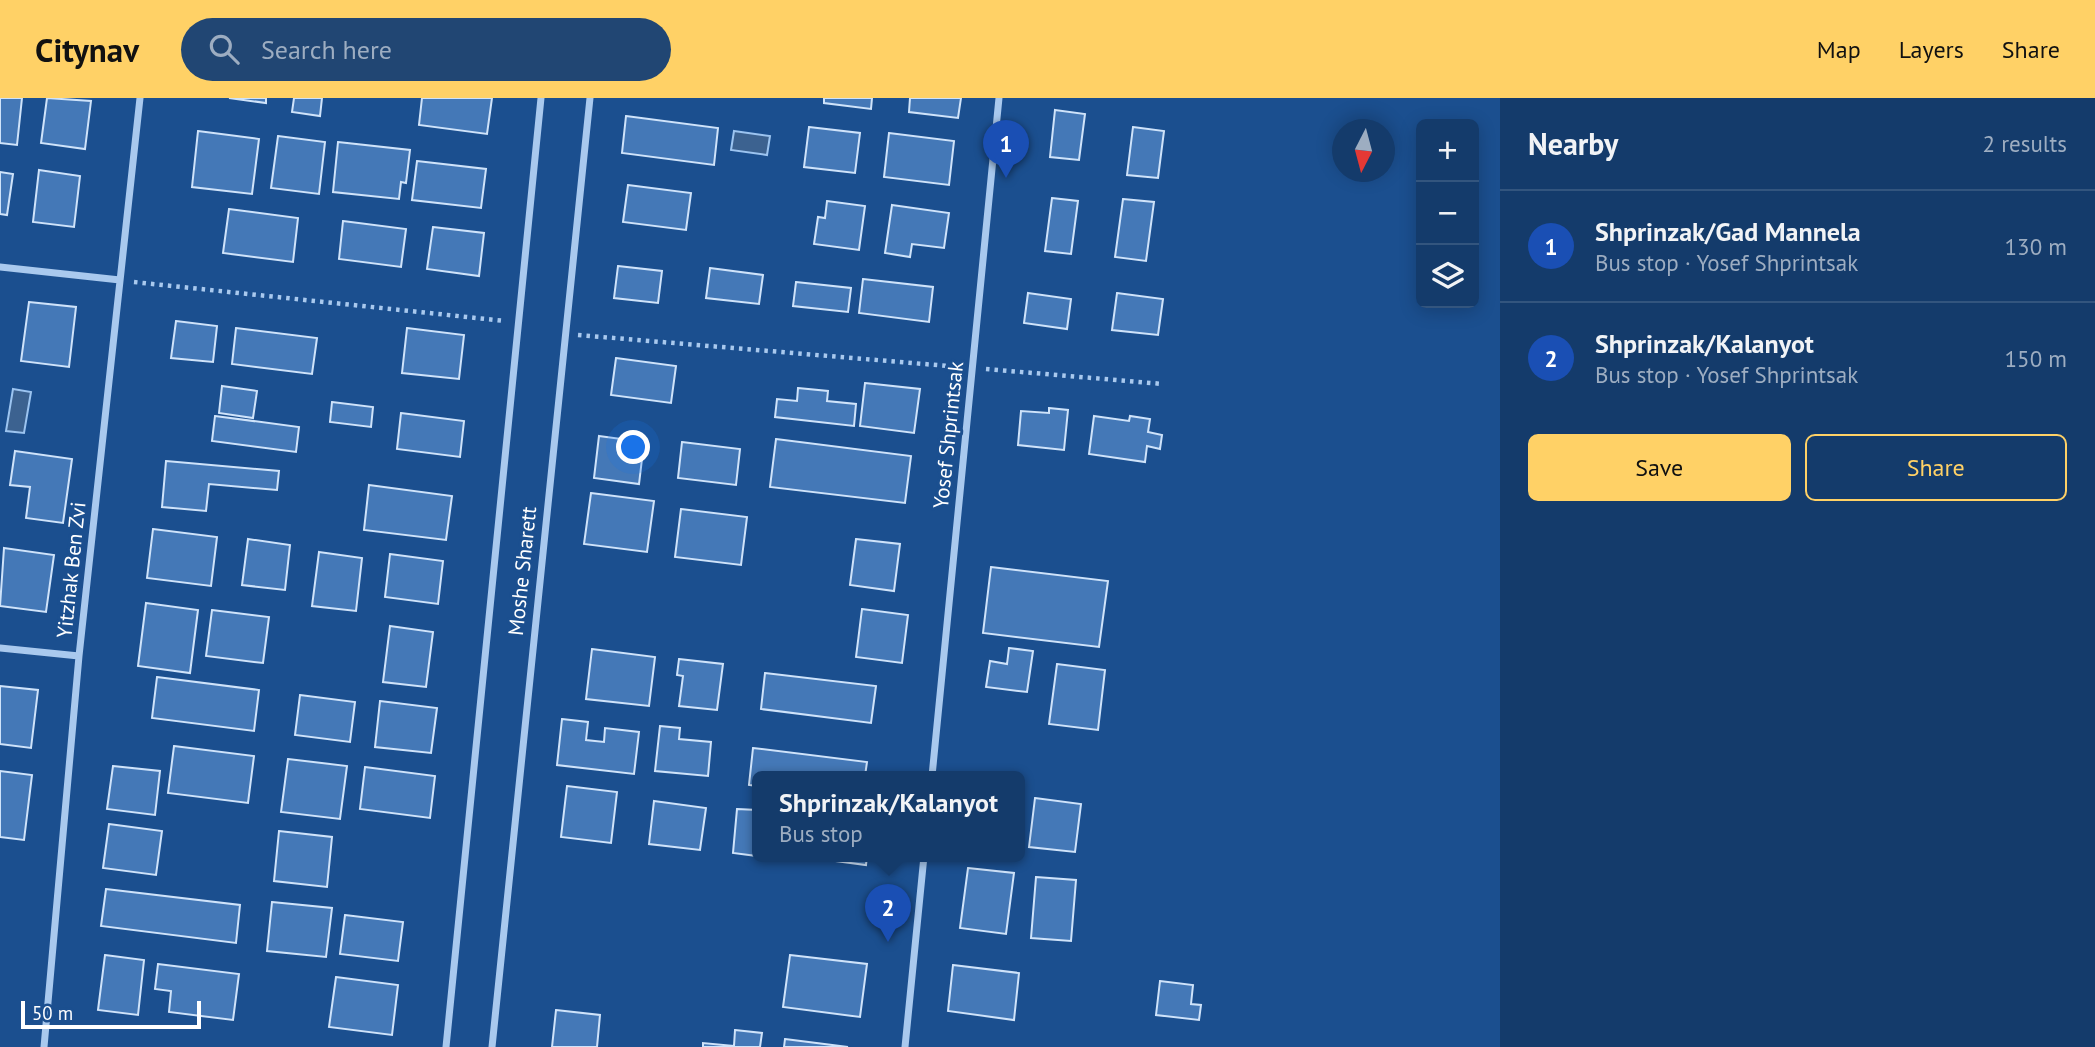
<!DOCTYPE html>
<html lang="en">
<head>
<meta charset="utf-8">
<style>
  body { margin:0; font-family:"PT Sans",sans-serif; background:#214673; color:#f1f3f6 }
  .controls { position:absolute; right:21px; top:21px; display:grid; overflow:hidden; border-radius:10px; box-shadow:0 4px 18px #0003 }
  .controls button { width:63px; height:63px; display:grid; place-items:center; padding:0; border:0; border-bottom:2px solid #33557e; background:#143b6b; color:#f1f3f6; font:35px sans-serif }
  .compass { position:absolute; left:1332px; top:21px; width:63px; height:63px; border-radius:50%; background:#143b6b; box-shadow:0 4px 18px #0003; rotate:186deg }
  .scale { position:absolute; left:21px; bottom:18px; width:180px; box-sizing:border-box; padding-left:7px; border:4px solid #fff; border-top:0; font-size:19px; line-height:24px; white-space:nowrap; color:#fff; -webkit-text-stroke:5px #1b4f8f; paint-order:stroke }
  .you { position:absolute; left:634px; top:350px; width:24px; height:24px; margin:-18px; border:5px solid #fff; border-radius:50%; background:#1a73e8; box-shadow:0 0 0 10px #1a73e833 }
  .badge { display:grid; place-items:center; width:46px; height:46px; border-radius:50%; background:#ffd166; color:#fff; font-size:23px; font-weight:700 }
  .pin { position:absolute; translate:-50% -58px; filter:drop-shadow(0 2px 4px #0008) }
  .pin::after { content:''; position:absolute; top:37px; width:24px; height:21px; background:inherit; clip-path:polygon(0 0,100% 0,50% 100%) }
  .popup { position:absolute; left:752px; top:673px; width:273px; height:91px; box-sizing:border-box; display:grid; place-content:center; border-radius:10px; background:#143b6b; filter:drop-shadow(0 2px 5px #0005); font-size:23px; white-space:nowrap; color:#9dadc1 }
  .popup b { font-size:26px; color:#f1f3f6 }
  .popup::after { content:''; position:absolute; left:50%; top:100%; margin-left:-14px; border:14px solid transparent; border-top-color:#143b6b }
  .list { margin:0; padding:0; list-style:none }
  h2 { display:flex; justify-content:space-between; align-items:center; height:91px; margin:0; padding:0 28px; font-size:30px }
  h2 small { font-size:23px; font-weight:400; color:#9dadc1 }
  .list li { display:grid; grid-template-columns:46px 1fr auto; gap:21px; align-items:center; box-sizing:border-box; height:112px; padding:0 28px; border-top:2px solid #33557e }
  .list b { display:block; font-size:26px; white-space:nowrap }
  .list p { margin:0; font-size:23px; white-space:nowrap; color:#9dadc1 }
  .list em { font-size:23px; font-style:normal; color:#9dadc1 }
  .actions { display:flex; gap:14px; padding:21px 28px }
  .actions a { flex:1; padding:16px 0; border:2px solid #ffd166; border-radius:10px; text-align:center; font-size:24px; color:#ffd166 }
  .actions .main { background:#ffd166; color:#111 }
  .icon { flex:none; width:38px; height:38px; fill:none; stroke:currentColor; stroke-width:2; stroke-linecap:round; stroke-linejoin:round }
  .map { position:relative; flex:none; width:1500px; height:949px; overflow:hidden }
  header { display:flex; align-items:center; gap:42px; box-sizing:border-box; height:98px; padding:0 35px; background:#ffd166; color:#111 }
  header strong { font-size:33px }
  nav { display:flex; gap:38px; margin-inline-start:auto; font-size:24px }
  .search { width:490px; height:63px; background:#214673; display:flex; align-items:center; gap:18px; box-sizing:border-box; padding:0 24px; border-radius:38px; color:#9dadc1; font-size:26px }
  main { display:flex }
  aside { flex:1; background:#143b6b }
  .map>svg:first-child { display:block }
  .water { fill:#3c6290; stroke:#9cc4f0; stroke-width:2 }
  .building { fill:#4478b7; stroke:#cfe3fa; stroke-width:2 }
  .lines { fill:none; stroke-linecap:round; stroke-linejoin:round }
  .path { stroke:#a9c9ee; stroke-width:4.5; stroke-dasharray:3.5 5; stroke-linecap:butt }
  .minor { stroke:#a9c9ee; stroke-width:7 }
  .labels { text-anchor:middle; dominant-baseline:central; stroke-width:6; stroke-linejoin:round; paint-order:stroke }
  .street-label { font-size:21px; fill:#fff; stroke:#1b4f8f }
</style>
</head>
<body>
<header>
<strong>Citynav</strong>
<div class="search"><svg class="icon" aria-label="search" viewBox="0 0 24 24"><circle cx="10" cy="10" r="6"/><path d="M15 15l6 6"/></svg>Search here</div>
<nav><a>Map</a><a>Layers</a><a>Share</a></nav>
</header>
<main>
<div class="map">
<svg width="1500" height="949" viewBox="0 0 1500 949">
  <rect width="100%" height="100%" fill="#1b4f8f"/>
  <path class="water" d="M734,33L770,38L767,57L731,52Z
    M13,291L31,294L24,335L6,333Z"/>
  <path class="building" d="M0,0H22L17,47L0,45Z
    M47,0L91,3L85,51L41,45Z
    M229,0H266V5Z
    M294,0H322L320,18L292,14Z
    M422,0H492L487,36L419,27Z
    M824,0H872L871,11L824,5Z
    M910,0H961L958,20L909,14Z
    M1055,12L1085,16L1079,62L1050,59Z
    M626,18L718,30L714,67L622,55Z
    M809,29L860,35L855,75L804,69Z
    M1133,29L1164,33L1158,80L1127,77Z
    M198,33L259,41L252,96L192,89Z
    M889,35L954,43L949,87L884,79Z
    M278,38L325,44L319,96L271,90Z
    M338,44L410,52L406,85L401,84L399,101L333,94Z
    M417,63L486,71L481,110L412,102Z
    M39,72L80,78L74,129L33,124Z
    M0,74L13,76L7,117L0,116Z
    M628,87L691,95L686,132L623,124Z
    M1052,100L1078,103L1071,156L1045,153Z
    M1123,101L1154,104L1146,163L1115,159Z
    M827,103L865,108L859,152L814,146L818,119L825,120Z
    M892,107L949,115L944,150L912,146L910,159L885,155Z
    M229,111L298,120L293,164L223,155Z
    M343,123L406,131L401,169L339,161Z
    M433,129L484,135L479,178L427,171Z
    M618,168L662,173L658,205L614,200Z
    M710,170L763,177L759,206L706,200Z
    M863,181L933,189L929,224L859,215Z
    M796,184L851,190L848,214L793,208Z
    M1028,195L1071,201L1067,231L1024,225Z
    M1117,195L1163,201L1158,237L1112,232Z
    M29,204L76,209L69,269L21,263Z
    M176,223L217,228L213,264L171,260Z
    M236,230L317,240L312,276L232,266Z
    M407,230L464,237L459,281L402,275Z
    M616,260L676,268L671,305L611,297Z
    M865,285L920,291L914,335L860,328Z
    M222,288L257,293L253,320L219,315Z
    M798,290L828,293L827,303L856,306L854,328L775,319L777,301L797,303Z
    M332,304L373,309L371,329L330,324Z
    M1049,310L1068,312L1064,352L1018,347L1021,313L1049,315Z
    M401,315L464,323L460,359L397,351Z
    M215,318L299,329L296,354L212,343Z
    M1094,318L1129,323L1130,318L1150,321L1148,334L1162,337L1160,351L1147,348L1145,364L1089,356Z
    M599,338L644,344L639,386L594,380Z
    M776,341L911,358L905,405L770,389Z
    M682,344L740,351L736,387L678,380Z
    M15,353L72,361L63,425L26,420L30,389L10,387Z
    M166,363L279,373L277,392L209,386L206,413L162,409Z
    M369,387L452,398L446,442L364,432Z
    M591,395L654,403L647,454L584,446Z
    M681,411L747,419L741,467L675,459Z
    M153,431L217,439L211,488L147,480Z
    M248,441L290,447L285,492L242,487Z
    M856,441L900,446L894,493L850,487Z
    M4,450L54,457L46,514L0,508Z
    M319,454L362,460L356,513L312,508Z
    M390,456L443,463L438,506L385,499Z
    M991,469L1108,483L1099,549L983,535Z
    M146,505L198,512L190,575L138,568Z
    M862,511L908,517L902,565L856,559Z
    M212,512L269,519L263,565L206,558Z
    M390,528L433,534L426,589L383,584Z
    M1009,550L1033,553L1027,594L986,589L990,563L1007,566Z
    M592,551L655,559L649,608L586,601Z
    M679,561L723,566L717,612L679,608L683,578L677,577Z
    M1057,566L1105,572L1098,632L1049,626Z
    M765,575L876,588L871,625L761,611Z
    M157,579L259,592L254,633L152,620Z
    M0,588L38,592L31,650L0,646Z
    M300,597L355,604L350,644L295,637Z
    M380,603L437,610L431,655L375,649Z
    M562,621L588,624L586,642L604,644L605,630L639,634L634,676L557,667Z
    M660,628L680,630L679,641L711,644L708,678L655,673Z
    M174,648L254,658L248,705L168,695Z
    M753,650L867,664L865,678H757V688L749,687Z
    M288,661L347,668L340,721L281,714Z
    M113,668L160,673L155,717L107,711Z
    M365,669L435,678L430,720L360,711Z
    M0,673L32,677L24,742L0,739Z
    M567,688L617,694L611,745L561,739Z
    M1035,700L1081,706L1075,754L1029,749Z
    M654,703L706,710L700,752L649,746Z
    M737,711L757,712V758L733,755Z
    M109,726L162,733L156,777L103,770Z
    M279,733L332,739L327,789L274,783Z
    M798,758H867L866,767Z
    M968,770L1014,775L1006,836L960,830Z
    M1036,779L1076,782L1071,843L1031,840Z
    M106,791L240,807L236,845L101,828Z
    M272,804L332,810L326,859L267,853Z
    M345,817L403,824L398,863L340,856Z
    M105,857L144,862L138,917L98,912Z
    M790,857L867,866L860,919L783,909Z
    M158,866L239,876L233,922L169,914L171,893L155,891Z
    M953,867L1019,875L1014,922L948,913Z
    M336,879L398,887L392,937L329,929Z
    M1160,883L1193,887L1191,906L1201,907L1199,922L1156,917Z
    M556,912L600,917L597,949H552Z
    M735,932L762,935L760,949H703V945L734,948Z
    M785,941L848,949H784Z"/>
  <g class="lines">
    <path class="path" d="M134,184L505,223
      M578,237L960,269
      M986,271L1163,286"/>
    <path class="minor" d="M0,169L120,182
      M0,550L79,558
      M932,678L999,0
      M44,949L79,558L140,0
      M446,949L541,0
      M492,949L590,0
      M905,949L924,758"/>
  </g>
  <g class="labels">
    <g class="street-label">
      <text transform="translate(948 337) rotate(-84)">Yosef Shprintsak</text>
      <text transform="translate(71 472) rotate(-84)">Yitzhak Ben Zvi</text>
      <text transform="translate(522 473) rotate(-84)">Moshe Sharett</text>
    </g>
  </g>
</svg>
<div class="controls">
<button>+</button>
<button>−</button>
<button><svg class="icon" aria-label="layers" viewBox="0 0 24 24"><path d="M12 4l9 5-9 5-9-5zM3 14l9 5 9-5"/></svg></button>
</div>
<svg class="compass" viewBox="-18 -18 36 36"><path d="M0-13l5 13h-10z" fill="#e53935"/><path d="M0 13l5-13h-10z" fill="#9dadc1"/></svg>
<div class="scale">50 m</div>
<div class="you"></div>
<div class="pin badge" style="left:1006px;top:80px;background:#1a4fb4">1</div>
<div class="pin badge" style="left:888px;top:844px;background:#1a4fb4">2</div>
<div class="popup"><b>Shprinzak/Kalanyot</b>Bus stop</div>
</div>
<aside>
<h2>Nearby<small>2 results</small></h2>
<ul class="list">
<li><span class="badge" style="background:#1a4fb4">1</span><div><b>Shprinzak/Gad Mannela</b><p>Bus stop · Yosef Shprintsak</p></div><em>130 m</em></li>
<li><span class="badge" style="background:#1a4fb4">2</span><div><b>Shprinzak/Kalanyot</b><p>Bus stop · Yosef Shprintsak</p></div><em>150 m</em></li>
</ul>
<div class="actions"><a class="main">Save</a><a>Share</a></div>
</aside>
</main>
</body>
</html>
